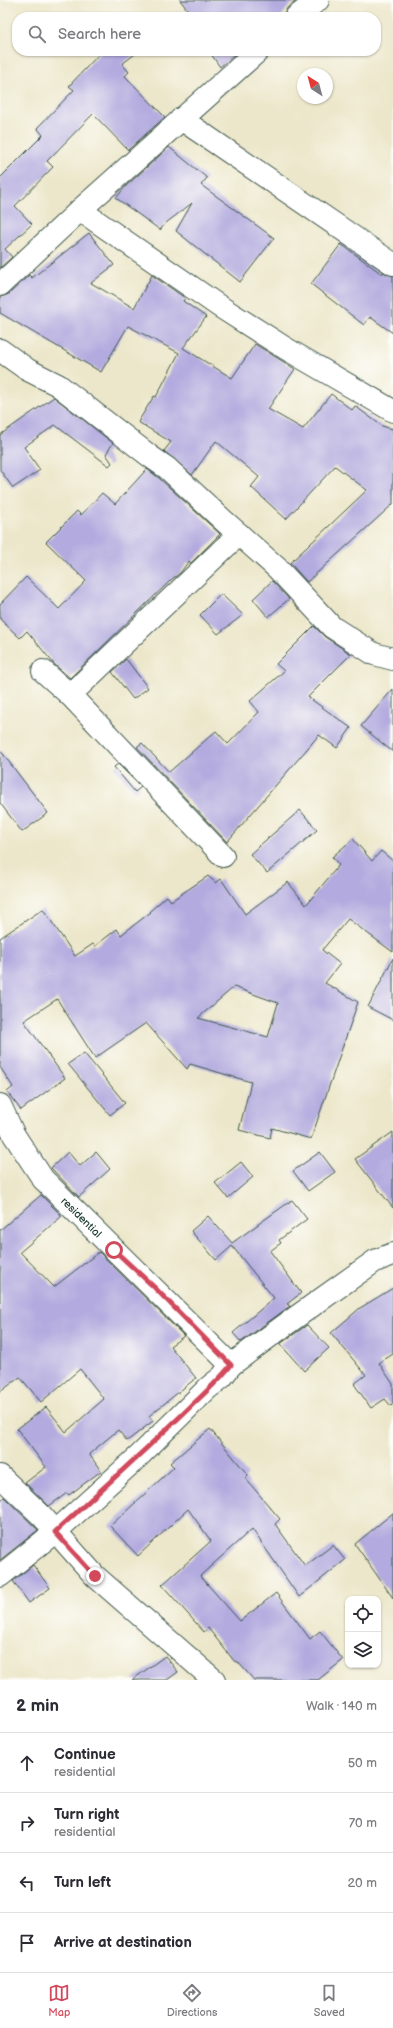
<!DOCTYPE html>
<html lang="en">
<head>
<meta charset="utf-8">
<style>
  body { margin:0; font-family:"Balsamiq Sans",sans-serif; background:#f7f7f7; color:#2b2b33 }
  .controls { position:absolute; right:12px; bottom:12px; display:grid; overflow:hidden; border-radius:8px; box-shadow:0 1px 3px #0004 }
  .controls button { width:36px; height:36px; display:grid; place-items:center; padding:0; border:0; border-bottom:1px solid #e1e1e2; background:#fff; color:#2b2b33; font:20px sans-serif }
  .compass { position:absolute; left:297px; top:68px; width:36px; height:36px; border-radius:50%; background:#fff; box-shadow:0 1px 3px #0004; rotate:324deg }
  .stop { position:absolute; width:12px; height:12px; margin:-9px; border:3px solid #d1495b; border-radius:50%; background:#fff }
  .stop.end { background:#d1495b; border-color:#fff; box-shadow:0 1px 4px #0008 }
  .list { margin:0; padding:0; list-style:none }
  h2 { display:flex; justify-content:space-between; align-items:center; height:52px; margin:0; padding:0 16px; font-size:17px }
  h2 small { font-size:13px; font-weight:400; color:#7c7c81 }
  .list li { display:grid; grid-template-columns:26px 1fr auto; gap:12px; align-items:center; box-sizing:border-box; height:60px; padding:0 16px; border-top:1px solid #e1e1e2 }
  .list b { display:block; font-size:15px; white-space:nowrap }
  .list p { margin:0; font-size:13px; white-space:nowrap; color:#7c7c81 }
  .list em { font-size:13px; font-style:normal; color:#7c7c81 }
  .icon { flex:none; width:22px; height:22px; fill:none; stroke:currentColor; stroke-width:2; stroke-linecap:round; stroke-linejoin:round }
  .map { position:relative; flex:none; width:393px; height:1680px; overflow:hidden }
  .search { position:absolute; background:#fff; box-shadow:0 1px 3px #0004; left:12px; right:12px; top:12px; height:44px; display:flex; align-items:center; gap:10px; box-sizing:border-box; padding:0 14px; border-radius:16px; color:#7c7c81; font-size:15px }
  .sheet { height:292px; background:#fff }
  nav { display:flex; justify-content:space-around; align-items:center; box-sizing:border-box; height:56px; border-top:1px solid #e1e1e2; background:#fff; font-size:11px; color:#7c7c81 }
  nav a { display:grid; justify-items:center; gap:2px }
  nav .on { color:#d1495b }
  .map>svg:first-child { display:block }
  .building { fill:#b3abdf; fill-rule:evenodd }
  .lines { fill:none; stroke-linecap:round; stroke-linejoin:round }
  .minor-casing { stroke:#3e564a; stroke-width:24 }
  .minor { stroke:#fff; stroke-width:22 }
  .route { stroke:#d1495b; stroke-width:5 }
  .labels { text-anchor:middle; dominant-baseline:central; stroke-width:3.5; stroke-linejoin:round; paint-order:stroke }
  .street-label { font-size:11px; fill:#1f3d34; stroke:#fdfcf7 }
</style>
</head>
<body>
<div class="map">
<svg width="393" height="1680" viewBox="0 0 393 1680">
  <rect width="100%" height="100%" fill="#fdfcf7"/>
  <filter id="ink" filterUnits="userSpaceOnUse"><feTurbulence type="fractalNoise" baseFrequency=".025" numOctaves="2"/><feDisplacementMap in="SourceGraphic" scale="8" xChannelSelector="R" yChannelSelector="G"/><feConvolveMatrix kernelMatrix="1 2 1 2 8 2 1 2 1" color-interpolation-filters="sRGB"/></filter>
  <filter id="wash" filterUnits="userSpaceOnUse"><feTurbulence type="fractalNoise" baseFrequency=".012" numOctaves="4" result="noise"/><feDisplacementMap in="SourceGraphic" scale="16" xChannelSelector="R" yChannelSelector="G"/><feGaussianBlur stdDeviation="0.9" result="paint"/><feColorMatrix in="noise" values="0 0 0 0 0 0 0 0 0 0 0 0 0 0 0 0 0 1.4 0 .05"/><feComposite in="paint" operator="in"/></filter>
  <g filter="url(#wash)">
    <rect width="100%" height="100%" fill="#ece7ca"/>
    <g id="blocks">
      <path class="building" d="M180,0H298L288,7L281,17H193Z
        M102,51H139L122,64L129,72L125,76L165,117L128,150L93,114L47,161L53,167L15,206L32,224L5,249L12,257L0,268V178L43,135L37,128L74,90L69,86Z
        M209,51H239L220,67Z
        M169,147L207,178L201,185L274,238L240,282L176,231L192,203L166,223L160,230L116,198L125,187Z
        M89,233L114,265L91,283L134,308L152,275L185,298L183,301L206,317L183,348L232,378L255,344L295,369L268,409L303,429L331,394L352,410L355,406L382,426L393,429V504L307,582L290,563L367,490L335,466L286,519L251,487L259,477L216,441L192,475L164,451L171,442L138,422L154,396L156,397L179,353L128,326L101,372L0,313V297L9,294L29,275L32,278Z
        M341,244L382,274L383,272L393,276V333L370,317L364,325L311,284Z
        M54,397L113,443L106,454L112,463L109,466L55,425L24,447L40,470L13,488L0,470V435Z
        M147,469L159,478L220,534L191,563L189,561L180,573L172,579L70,678L54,664L27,631L20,638L0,619V604L26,577L59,609L86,581L46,542L77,511L81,515L102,493L115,504Z
        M272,581L289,599L268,617L253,599Z
        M221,594L243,615L218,634L200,615Z
        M314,626L325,637L351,654L308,697L351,728L337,748L319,735L227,842L137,747L142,743L169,772L216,731L228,744L259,712L250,701L284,671L276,664Z
        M126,659L148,688L133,699L112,672Z
        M393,689V752L361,726Z
        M0,750L48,813L22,832L0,803Z
        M118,764L141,787L135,792L114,767Z
        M300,810L317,830L267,873L250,854Z
        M353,839L372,861L381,851L393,861V952L348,919L322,950L340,964L325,983L358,1002L311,1139L272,1128L270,1138L239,1130L251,1082L190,1064L187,1069L146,1023L95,1058L57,999L24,1021L65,1078L21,1110L7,1092L13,1087L0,1067V938L43,909L75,956L93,944L95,946L117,929L121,935L151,912L150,911L167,896L171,901L208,876L216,883L221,879L245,914L288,882L306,905L339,865L332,857ZM234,987L278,1003L268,1037L198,1018Z
        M393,958V1020L368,1007Z
        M84,1053L125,1103L110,1115L68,1064Z
        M393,1132V1208L355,1159Z
        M68,1152L80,1166L96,1152L110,1169L79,1197L51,1168Z
        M320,1152L335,1172L308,1191L293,1171Z
        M241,1162L253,1177L228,1198L215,1183Z
        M41,1195L62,1216L20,1252L54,1287L99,1252L184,1336L170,1346L196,1378L149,1416L153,1421L127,1441L118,1430L89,1454L101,1471L69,1495L67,1493L49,1506L25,1483L46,1467L17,1429L46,1407L66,1432L104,1399L80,1369L41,1402L20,1377L0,1392V1230Z
        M292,1200L307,1219L279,1240L281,1243L270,1251L301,1293L287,1304L290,1306L241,1342L233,1333L274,1298L232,1246L216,1260L191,1231L208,1216L232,1243Z
        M393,1288V1354L379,1363L393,1384V1404L391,1406L385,1399L371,1408L354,1384L366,1375L331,1333L360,1308Z
        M307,1325L329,1348L304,1371L280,1344Z
        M210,1429L248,1475L245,1478L280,1519L275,1524L305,1566L333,1545L345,1560L299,1597L252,1529L200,1576L240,1621L276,1593L310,1639L320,1631L343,1660L318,1680H254L237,1661L235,1662L208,1628L204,1632L162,1585L211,1541L188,1509L138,1556L110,1526L174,1467L170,1463Z
        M4,1497L38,1530L0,1560V1501Z
        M393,1513V1598L355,1544Z
        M33,1565L50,1588L29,1603L13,1581Z
        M165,1656L178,1672L167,1680H132Z"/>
    </g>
  </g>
  <g filter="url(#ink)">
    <use href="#blocks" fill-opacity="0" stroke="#3e564a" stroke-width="1"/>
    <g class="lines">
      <defs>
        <g id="minor">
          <path d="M296,17L318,0"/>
          <path d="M181,119L393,264"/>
          <path d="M80,210L219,306L285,348L393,411"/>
          <path d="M0,285L80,210L258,51"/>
          <path d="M0,350L28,370L58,385L151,457L167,468L224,521L277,568L332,627L374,654L393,659"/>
          <path d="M43,671L70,695L223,856"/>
          <path d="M70,695L239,534"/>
          <path id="s1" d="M0,1105L14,1135L43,1179L231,1365"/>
          <path d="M0,1476L42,1516L95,1576L214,1680"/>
          <path d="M0,1576L55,1532L138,1457L208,1388L222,1377L231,1365L285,1325L375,1261L393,1254"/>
        </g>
      </defs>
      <use href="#minor" class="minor-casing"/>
      <use href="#minor" class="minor"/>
    </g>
  </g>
  <g class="lines" filter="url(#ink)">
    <path class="route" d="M95,1576L55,1532C99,1492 143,1452 186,1411C201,1396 218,1382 231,1365L154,1287L114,1250"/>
  </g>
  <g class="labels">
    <g class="street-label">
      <text stroke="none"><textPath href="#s1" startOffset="140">residential</textPath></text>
    </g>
  </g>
</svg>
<div class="controls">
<button><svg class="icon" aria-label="locate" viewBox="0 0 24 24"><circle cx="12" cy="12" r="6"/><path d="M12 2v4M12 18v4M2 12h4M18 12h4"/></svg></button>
<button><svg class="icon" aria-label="layers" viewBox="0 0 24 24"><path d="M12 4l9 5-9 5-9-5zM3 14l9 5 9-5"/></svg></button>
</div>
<svg class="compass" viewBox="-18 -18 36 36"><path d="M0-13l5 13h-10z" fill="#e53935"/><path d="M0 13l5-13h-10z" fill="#7c7c81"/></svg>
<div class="stop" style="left:114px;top:1250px"></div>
<div class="stop end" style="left:95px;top:1576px"></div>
<div class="search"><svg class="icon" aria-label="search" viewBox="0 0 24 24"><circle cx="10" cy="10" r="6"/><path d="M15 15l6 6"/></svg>Search here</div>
</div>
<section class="sheet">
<h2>2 min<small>Walk · 140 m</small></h2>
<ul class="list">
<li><svg class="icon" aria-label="ahead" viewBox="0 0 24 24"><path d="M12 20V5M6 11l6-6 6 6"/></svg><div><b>Continue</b><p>residential</p></div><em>50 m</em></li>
<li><svg class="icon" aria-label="right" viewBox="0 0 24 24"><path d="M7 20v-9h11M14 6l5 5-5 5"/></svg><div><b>Turn right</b><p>residential</p></div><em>70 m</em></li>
<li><svg class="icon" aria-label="left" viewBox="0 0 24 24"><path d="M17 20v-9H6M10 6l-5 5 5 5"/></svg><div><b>Turn left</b></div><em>20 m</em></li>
<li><svg class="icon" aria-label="arrive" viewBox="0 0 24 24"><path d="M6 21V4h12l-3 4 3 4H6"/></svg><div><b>Arrive at destination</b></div></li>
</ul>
</section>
<nav>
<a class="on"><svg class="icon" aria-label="map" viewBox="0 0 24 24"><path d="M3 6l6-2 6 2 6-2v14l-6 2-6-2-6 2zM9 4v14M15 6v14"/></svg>Map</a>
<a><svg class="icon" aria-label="directions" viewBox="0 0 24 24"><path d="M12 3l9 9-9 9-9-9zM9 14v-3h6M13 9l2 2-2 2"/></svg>Directions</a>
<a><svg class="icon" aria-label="saved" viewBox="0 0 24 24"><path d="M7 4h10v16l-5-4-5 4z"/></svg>Saved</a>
</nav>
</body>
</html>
